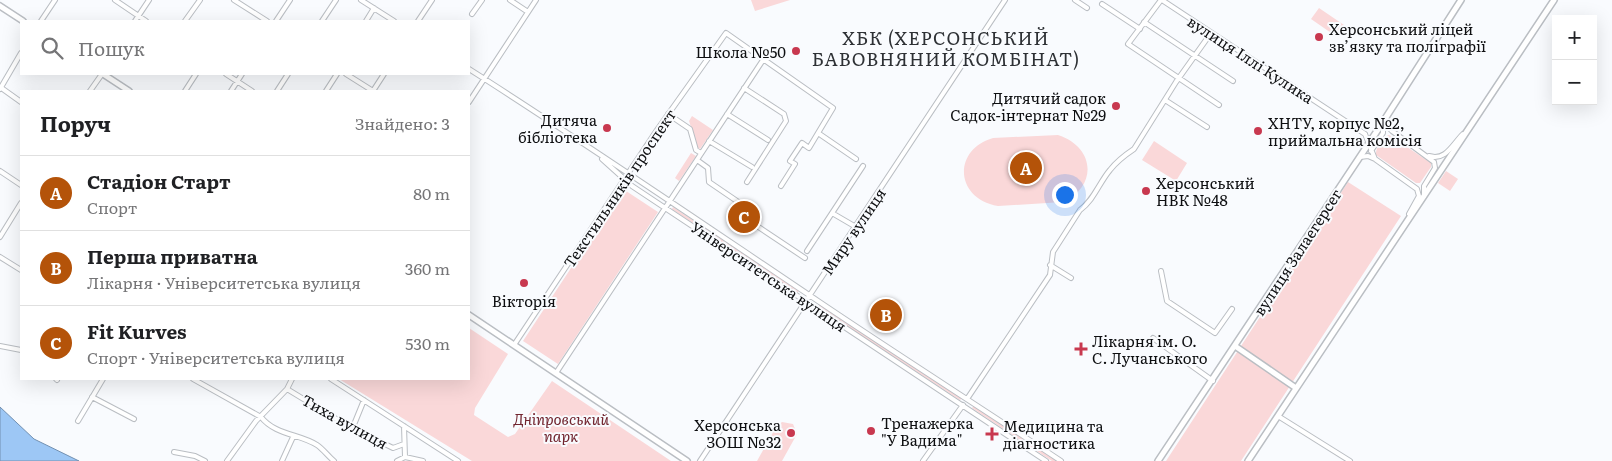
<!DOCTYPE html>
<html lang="uk">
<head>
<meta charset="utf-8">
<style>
  body { margin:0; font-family:Literata,serif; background:#f2f2f2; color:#202124 }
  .controls { position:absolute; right:15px; top:15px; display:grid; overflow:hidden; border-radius:0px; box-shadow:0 5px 20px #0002 }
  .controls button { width:45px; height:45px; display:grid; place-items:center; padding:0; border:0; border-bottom:1px solid #e0e0e0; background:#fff; color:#202124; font:25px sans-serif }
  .you { position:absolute; left:1064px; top:194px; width:18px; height:18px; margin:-12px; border:4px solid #fff; border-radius:50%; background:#1a73e8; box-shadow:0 0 0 8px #1a73e833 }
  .badge { display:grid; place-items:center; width:32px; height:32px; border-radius:50%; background:#b45309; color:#fff; font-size:16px; font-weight:700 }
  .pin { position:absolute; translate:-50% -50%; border:2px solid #fff; box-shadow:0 1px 5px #0006 }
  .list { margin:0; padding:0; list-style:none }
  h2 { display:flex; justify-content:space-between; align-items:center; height:65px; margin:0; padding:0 20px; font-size:21px }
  h2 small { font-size:16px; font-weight:400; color:#757577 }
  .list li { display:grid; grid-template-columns:32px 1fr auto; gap:15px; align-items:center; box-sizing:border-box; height:75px; padding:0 20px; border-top:1px solid #e0e0e0 }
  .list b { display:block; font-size:19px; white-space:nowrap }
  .list p { margin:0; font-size:16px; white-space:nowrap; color:#757577 }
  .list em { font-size:16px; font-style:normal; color:#757577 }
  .icon { flex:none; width:28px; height:28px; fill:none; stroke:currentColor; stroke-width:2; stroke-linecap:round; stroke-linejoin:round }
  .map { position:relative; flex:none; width:1612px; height:461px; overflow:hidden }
  .search { position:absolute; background:#fff; box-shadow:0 5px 20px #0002; left:20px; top:20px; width:450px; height:55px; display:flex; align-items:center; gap:12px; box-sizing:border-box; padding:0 18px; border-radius:0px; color:#757577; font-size:19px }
  .panel { position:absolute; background:#fff; box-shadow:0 5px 20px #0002; left:20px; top:90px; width:450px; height:290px; border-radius:0px }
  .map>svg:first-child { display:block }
  .green { fill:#fad8d9 }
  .water { fill:#9dc7f5; stroke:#7290b1 }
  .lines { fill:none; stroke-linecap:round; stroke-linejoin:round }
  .minor-casing { stroke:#babec3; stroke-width:6 }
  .major-casing { stroke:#babec3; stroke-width:8 }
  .minor { stroke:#fff; stroke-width:4 }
  .major { stroke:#fff; stroke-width:5 }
  .poi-dot { fill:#c8384f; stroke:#f9fbfe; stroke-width:2 }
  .labels { text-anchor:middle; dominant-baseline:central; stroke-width:4; stroke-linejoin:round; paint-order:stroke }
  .poi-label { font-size:15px; fill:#0e0f11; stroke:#f9fbfe; text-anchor:start }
  .street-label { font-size:15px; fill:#0e0f11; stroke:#f9fbfe }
  .park-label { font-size:15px; font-style:italic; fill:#71242e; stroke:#f9fbfe }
  .quarter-label { font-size:18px; letter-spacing:1px; fill:#2e3135; stroke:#f9fbfe }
</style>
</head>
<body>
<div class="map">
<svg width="1612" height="461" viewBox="0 0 1612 461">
  <rect width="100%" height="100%" fill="#f9fbfe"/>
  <path class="green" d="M751,0H790L755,11Z
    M1319,8L1344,25L1337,37L1311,19Z
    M692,116L713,130L700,149L698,148L689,121Z
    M1058,135C1095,147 1098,186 1063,202L998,206C955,199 952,150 993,138Z
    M1389,135L1431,163V167L1420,183H1416L1376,155C1375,148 1383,137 1389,135Z
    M1154,141L1187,163L1176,181L1142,160Z
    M691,153L696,156L679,181L675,178Z
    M1446,171L1458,179L1450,191L1438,183Z
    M1348,182L1401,216L1241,461H1166Z
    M623,189L658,212L558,364L523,341Z
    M673,207L799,291L797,293L672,209Z
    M820,304L962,398L960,400L818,307Z
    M469,328L508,354L475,408L474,415L508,437L515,434L552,381L671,461H472L339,379H469Z
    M974,406L1057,461H1052L972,408Z
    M782,422L793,424L797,434L782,461H757L776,427Z"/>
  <path class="water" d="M0,407L34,439L79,461H0Z"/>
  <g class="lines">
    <defs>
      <path id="minor" d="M115,0L146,21
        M234,0L267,21
        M361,0L394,21
        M510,0L528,12
        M1075,0L1087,8
        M1161,0L1128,44L1219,105
        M1162,0L1365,134
        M1102,4L1140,29
        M472,14L482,0
        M41,21L55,0
        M135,21L149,0
        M185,21L200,0
        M276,21L290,0
        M322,21L336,0
        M366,21L374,8
        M418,21L432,0
        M1144,22L1233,81
        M469,69C587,144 702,223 818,301C898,355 980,407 1061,461
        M226,74L252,91
        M346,74L373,91
        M0,87L21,102
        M744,88L784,114L786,121L747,182
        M0,89L21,53
        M90,91L102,74
        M185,91L196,74
        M231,91L242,74
        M277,91L288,74
        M326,91L337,74
        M373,91L384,74
        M1165,100L1207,127
        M469,102L536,0
        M668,114L690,129L696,150L701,153
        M727,114L768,140
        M1383,122L1392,131L1434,162L1435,168L1424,186V196
        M818,133L856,159
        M1365,134L1375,159
        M709,141L752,167
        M1371,151L1383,133V122
        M1429,156C1446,161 1452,145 1463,134
        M1360,157L1368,156L1375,159L1417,189L1419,196L1409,214
        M602,159L632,186L1046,461
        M697,160L708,168L709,182L753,212L757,226L805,258
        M0,171L21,185
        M832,213L856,227
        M0,237L21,203
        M807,251L863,166
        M0,257L21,270
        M1050,265L1071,278
        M1161,271L1167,301L1215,333L1232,309
        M1153,338L1213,381
        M514,345L657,130L726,33L833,108L809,148L802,143L790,161L795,164L781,186
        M0,346L21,350
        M556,373L763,60
        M56,379L57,380
        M193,379L261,417C275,435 300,434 317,445C323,449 328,456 334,461
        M331,379L458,461
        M287,389L348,426L393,448L404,444
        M92,397L134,419
        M967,399L1050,275L1053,252L1080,210C1094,200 1099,183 1110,170C1117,161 1125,155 1134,149L1176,82L1211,33
        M1278,416L1350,461
        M78,421L103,379
        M353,427L364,400
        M174,452L195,456L205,461
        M405,457L423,461
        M227,461L256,421L287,389L292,379
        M282,461L293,437
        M397,461L405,457L404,426
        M700,461L1005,0
        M923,461L963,405"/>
      <path id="major" d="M0,6L23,21
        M103,74L129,91
        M469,315L687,461
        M1235,346L1296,388
        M1158,461L1383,122L1461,0
        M1248,461L1554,0"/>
    </defs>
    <use href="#minor" class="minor-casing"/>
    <use href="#major" class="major-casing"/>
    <use href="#minor" class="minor"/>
    <use href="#major" class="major"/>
  </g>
  <g class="poi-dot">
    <circle cx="1319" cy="37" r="5"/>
    <circle cx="796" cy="51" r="5"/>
    <circle cx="1116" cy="106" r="5"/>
    <circle cx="607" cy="128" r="5"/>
    <circle cx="1258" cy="131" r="5"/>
    <circle cx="1146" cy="191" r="5"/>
    <circle cx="524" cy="283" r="5"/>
    <path d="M1078.5 341.5h5v5h5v5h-5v5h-5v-5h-5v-5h5z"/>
    <circle cx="871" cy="431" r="5"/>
    <circle cx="791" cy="433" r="5"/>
    <path d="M989.5 426.5h5v5h5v5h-5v5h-5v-5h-5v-5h5z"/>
  </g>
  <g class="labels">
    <g class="poi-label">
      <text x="1329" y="28">Херсонський ліцей<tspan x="1329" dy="17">зв’язку та поліграфії</tspan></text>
      <text x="786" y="51" text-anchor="end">Школа №50</text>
      <text x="1106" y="97" text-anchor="end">Дитячий садок<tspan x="1106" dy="17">Садок-інтернат №29</tspan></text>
      <text x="597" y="119" text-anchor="end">Дитяча<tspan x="597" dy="17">бібліотека</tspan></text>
      <text x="1268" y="122">ХНТУ, корпус №2,<tspan x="1268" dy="17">приймальна комісія</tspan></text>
      <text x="1156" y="182">Херсонський<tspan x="1156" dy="17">НВК №48</tspan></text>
      <text x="524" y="300" text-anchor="middle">Вікторія</text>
      <text x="1092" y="340">Лікарня ім. О.<tspan x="1092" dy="17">С. Лучанського</tspan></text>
      <text x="881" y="422">Тренажерка<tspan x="881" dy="17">"У Вадима"</tspan></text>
      <text x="781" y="424" text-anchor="end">Херсонська<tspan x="781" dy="17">ЗОШ №32</tspan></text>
      <text x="1003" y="425">Медицина та<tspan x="1003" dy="17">діагностика</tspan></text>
    </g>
    <g class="street-label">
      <text transform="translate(1251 59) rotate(33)">вулиця Іллі Кулика</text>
      <text transform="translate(619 188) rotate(-56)">Текстильників проспект</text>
      <text transform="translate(853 231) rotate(-56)">Миру вулиця</text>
      <text transform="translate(1297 252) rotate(-57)">вулиця Залаегерсег</text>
      <text transform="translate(769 276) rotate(34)">Університетська вулиця</text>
      <text transform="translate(345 421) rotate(29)">Тиха вулиця</text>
    </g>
    <g class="park-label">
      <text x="561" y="418">Дніпровський<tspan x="561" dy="17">парк</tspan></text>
    </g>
    <g class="quarter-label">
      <text x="946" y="37">ХБК (ХЕРСОНСЬКИЙ<tspan x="946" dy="21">БАВОВНЯНИЙ КОМБІНАТ)</tspan></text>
    </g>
  </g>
</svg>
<div class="controls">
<button>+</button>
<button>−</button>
</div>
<div class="you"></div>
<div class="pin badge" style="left:1026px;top:168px">A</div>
<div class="pin badge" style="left:886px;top:315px">B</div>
<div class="pin badge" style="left:744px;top:217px">C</div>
<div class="search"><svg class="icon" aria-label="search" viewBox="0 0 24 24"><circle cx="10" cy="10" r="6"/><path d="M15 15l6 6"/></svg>Пошук</div>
<section class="panel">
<h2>Поруч<small>Знайдено: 3</small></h2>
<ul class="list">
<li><span class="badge">A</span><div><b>Стадіон Старт</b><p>Спорт</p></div><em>80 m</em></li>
<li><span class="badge">B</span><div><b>Перша приватна</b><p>Лікарня · Університетська вулиця</p></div><em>360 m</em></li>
<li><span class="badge">C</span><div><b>Fit Kurves</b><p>Спорт · Університетська вулиця</p></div><em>530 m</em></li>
</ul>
</section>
</div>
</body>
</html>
